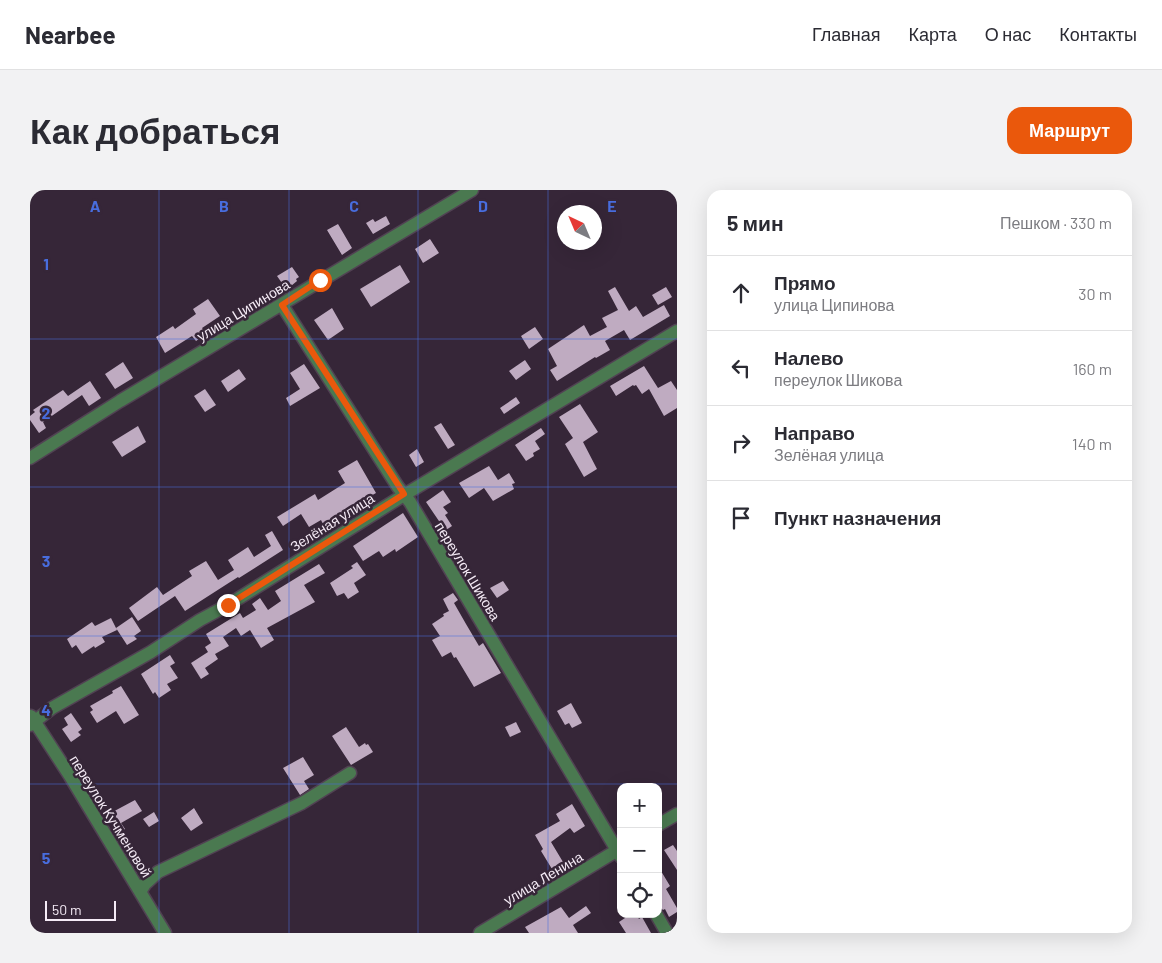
<!DOCTYPE html>
<html lang="ru">
<head>
<meta charset="utf-8">
<style>
  body { margin:0; font-family:Barlow,sans-serif; background:#f2f2f3; color:#2b2b33 }
  .controls { position:absolute; right:15px; bottom:15px; display:grid; overflow:hidden; border-radius:10px; box-shadow:0 5px 20px #0002 }
  .controls button { width:45px; height:45px; display:grid; place-items:center; padding:0; border:0; border-bottom:1px solid #e1e1e2; background:#fff; color:#2b2b33; font:25px sans-serif }
  .compass { position:absolute; left:527px; top:15px; width:45px; height:45px; border-radius:50%; background:#fff; box-shadow:0 5px 20px #0002; rotate:316deg }
  .scale { position:absolute; left:15px; bottom:12px; width:71px; box-sizing:border-box; padding-left:5px; border:2px solid #f5ebf6; border-top:0; font-size:14px; line-height:18px; white-space:nowrap; color:#f5ebf6; -webkit-text-stroke:4px #362638; paint-order:stroke }
  .stop { position:absolute; width:15px; height:15px; margin:-11px; border:4px solid #ea580c; border-radius:50%; background:#fff }
  .stop.end { background:#ea580c; border-color:#fff; box-shadow:0 1px 5px #0008 }
  .list { margin:0; padding:0; list-style:none }
  h2 { display:flex; justify-content:space-between; align-items:center; height:65px; margin:0; padding:0 20px; font-size:21px }
  h2 small { font-size:16px; font-weight:400; color:#7c7c81 }
  .list li { display:grid; grid-template-columns:32px 1fr auto; gap:15px; align-items:center; box-sizing:border-box; height:75px; padding:0 20px; border-top:1px solid #e1e1e2 }
  .list b { display:block; font-size:19px; white-space:nowrap }
  .list p { margin:0; font-size:16px; white-space:nowrap; color:#7c7c81 }
  .list em { font-size:16px; font-style:normal; color:#7c7c81 }
  .icon { flex:none; width:28px; height:28px; fill:none; stroke:currentColor; stroke-width:2; stroke-linecap:round; stroke-linejoin:round }
  .map { position:relative; flex:none; width:647px; height:743px; overflow:hidden; border-radius:15px }
  header { display:flex; align-items:center; gap:30px; box-sizing:border-box; height:70px; padding:0 25px; background:#fff; border-bottom:1px solid #e1e1e2 }
  header strong { font-size:24px }
  nav { display:flex; gap:28px; margin-inline-start:auto; font-size:18px }
  .intro { display:flex; align-items:center; justify-content:space-between; box-sizing:border-box; height:120px; padding:0 30px }
  h1 { margin:0; font-size:35px }
  .button { padding:12px 22px; border-radius:15px; background:#ea580c; color:#fff; font-size:18px; font-weight:700 }
  main { display:flex; gap:30px; padding:0 30px }
  aside { flex:1; background:#fff; border-radius:15px; box-shadow:0 5px 20px #0002 }
  .map>svg:first-child { display:block }
  .building { fill:#bfabc1 }
  .lines { fill:none; stroke-linecap:round; stroke-linejoin:round }
  .minor-casing { stroke:#514253; stroke-width:15 }
  .minor { stroke:#4a7950; stroke-width:12 }
  .route { stroke:#ea580c; stroke-width:6 }
  .grid { fill:none; stroke:#486dde; stroke-width:1; stroke-opacity:0.55 }
  .labels { text-anchor:middle; dominant-baseline:central; stroke-width:5; stroke-linejoin:round; paint-order:stroke }
  .street-label { font-size:14px; fill:#f5ebf6; stroke:#362638 }
  .grid-label { font-size:16px; text-anchor:middle; font-weight:bold; fill:#486dde; stroke:#362638; stroke-width:5; stroke-linejoin:round; paint-order:stroke }
</style>
</head>
<body>
<header>
<strong>Nearbee</strong>
<nav><a>Главная</a><a>Карта</a><a>О нас</a><a>Контакты</a></nav>
</header>
<div class="intro"><h1>Как добраться</h1><a class="button">Маршрут</a></div>
<main>
<div class="map">
<svg width="647" height="743" viewBox="0 0 647 743">
  <rect width="100%" height="100%" fill="#362638"/>
  <path class="building" d="M356,26L360,34L343,44L336,33L343,29L345,32Z
    M308,34L322,58L312,65L297,40Z
    M400,49L409,63L393,73L385,59Z
    M370,75L380,92L341,117L330,99Z
    M262,77L269,87L266,89L267,91L261,96L259,93L254,96L247,86Z
    M585,97L599,121L606,116L613,127L634,115L640,126L600,150L594,140L575,151L580,160L566,168L565,167L527,191L520,180L527,176L518,159L554,135L560,146L577,137L572,128L588,120L578,101Z
    M636,97L642,107L628,115L622,105Z
    M178,109L190,126L172,138L176,144L166,151L162,146L135,163L126,147L143,136L145,139L166,124L163,119Z
    M302,118L314,139L298,150L284,130Z
    M505,137L513,149L499,159L491,146Z
    M495,170L501,179L486,190L479,181Z
    M93,172L103,188L85,199L75,184Z
    M274,174L290,198L260,216L256,208L270,199L260,183Z
    M614,176L628,198L641,191L647,200V218L634,226L619,199L612,204L606,195L604,196L603,195L586,206L580,196Z
    M209,179L216,189L198,202L191,191Z
    M60,191L71,208L59,216L52,205L13,232L16,238L9,243L0,230V226L5,222L3,220L33,200L38,206Z
    M175,199L186,215L175,222L164,206Z
    M486,207L490,213L474,224L470,218Z
    M550,214L568,242L553,252L567,279L554,287L535,254L543,248L529,227Z
    M411,233L425,255L418,259L404,237Z
    M108,236L116,252L92,267L82,252Z
    M511,238L515,244L505,251L510,259L503,263L504,266L496,271L485,255Z
    M387,259L394,272L386,277L379,265Z
    M327,270L346,303L314,321L315,323L294,336L291,330L279,337L271,324L253,336L247,327L285,304L288,310L315,293L308,281Z
    M459,276L468,290L479,283L485,293L482,294L484,299L463,311L454,298L439,308L429,293Z
    M413,300L421,312L413,317L418,323L415,325L422,336L410,344L406,338L411,334L396,312Z
    M373,323L388,347L366,362L365,359L353,367L349,361L333,371L323,356Z
    M242,341L253,360L209,388L208,387L155,421L145,406L108,431L99,418L127,397L133,405L162,386L159,381L176,371L188,390L204,380L198,370L218,357L224,367L241,356L235,345Z
    M327,372L336,385L324,393L329,402L318,409L314,403L307,406L300,393L323,378L321,376Z
    M289,374L295,383L274,395L285,412L237,438L244,450L231,458L220,440L211,446L206,438L193,447L199,456L185,464L188,469L175,478L179,484L171,489L161,473L178,462L175,457L181,453L176,444L210,423L213,428L226,420L222,414L230,408L238,420L251,411L245,401Z
    M473,391L479,400L467,408L460,398Z
    M423,403L428,410L424,413L436,434L449,456L453,453L471,483L444,497L426,467L424,468L421,462L412,467L402,450L410,446L402,434L414,426L413,424L419,421L413,409Z
    M102,427L111,441L104,446L107,449L97,455L86,438Z
    M81,428L87,440L72,447L75,452L65,458L64,456L52,464L46,455L42,458L37,449L62,432L65,436Z
    M140,465L145,473L140,476L148,488L137,494L141,500L129,508L125,502L123,504L111,484Z
    M91,496L109,525L94,534L86,521L67,533L60,522L63,520L60,516L83,503L82,501Z
    M541,513L552,533L542,538L539,533L535,535L527,521Z
    M41,523L52,539L48,542L51,545L41,552L32,539L38,535L34,528Z
    M486,532L491,542L480,547L475,537Z
    M316,537L329,557L335,553L336,555L338,554L343,562L321,575L302,546Z
    M273,567L284,585L274,591L279,599L270,605L253,578Z
    M105,610L112,621L91,633L95,639L88,643L77,625Z
    M542,614L555,636L544,643L540,638L521,652L533,672L522,679L511,661L513,659L505,645L530,631L526,624Z
    M164,618L173,633L161,641L151,628Z
    M124,622L129,631L119,637L113,629Z
    M643,655L647,661V680L634,660Z
    M628,676L640,696L636,699L647,718V722L639,727L635,719L633,720L628,715Z
    M556,716L561,723L543,735L548,743H499L495,737L531,717L539,728Z
    M601,724H606L609,729L612,727L621,743H596L589,732Z"/>
  <g class="lines">
    <defs>
      <path id="minor" d="M252,115L368,297L380,312L591,667
        M0,268L90,211L442,0
        M1,526L40,586L135,743
        M0,535L22,518L121,462L170,430L198,415L374,305L647,141
        M628,635L647,624
        M110,702L115,694L128,682L272,613L320,583
        M626,724L637,743
        M450,743L591,658"/>
    </defs>
    <use href="#minor" class="minor-casing"/>
    <use href="#minor" class="minor"/>
  </g>
  <g class="lines">
    <path class="route" d="M198,415L374,304L252,115L290,90"/>
  </g>
  <path class="grid" d="M129,0V743M259,0V743M388,0V743M518,0V743M0,149H647M0,297H647M0,446H647M0,594H647"/>
  <g class="labels">
    <g class="street-label">
      <text transform="translate(213 120) rotate(-31)">улица Ципинова</text>
      <text transform="translate(302 332) rotate(-32)">Зелёная улица</text>
      <text transform="translate(438 381) rotate(59)">переулок Шикова</text>
      <text transform="translate(81 626) rotate(58)">переулок Кучменовой</text>
      <text transform="translate(513 688) rotate(-31)">улица Ленина</text>
    </g>
  </g>
  <g class="grid-label">
    <text x="65" y="22">A</text>
    <text x="194" y="22">B</text>
    <text x="324" y="22">C</text>
    <text x="453" y="22">D</text>
    <text x="582" y="22">E</text>
    <text x="16" y="80">1</text>
    <text x="16" y="229">2</text>
    <text x="16" y="377">3</text>
    <text x="16" y="526">4</text>
    <text x="16" y="674">5</text>
  </g>
</svg>
<div class="controls">
<button>+</button>
<button>−</button>
<button><svg class="icon" aria-label="locate" viewBox="0 0 24 24"><circle cx="12" cy="12" r="6"/><path d="M12 2v4M12 18v4M2 12h4M18 12h4"/></svg></button>
</div>
<svg class="compass" viewBox="-18 -18 36 36"><path d="M0-13l5 13h-10z" fill="#e53935"/><path d="M0 13l5-13h-10z" fill="#7c7c81"/></svg>
<div class="scale">50 m</div>
<div class="stop" style="left:290px;top:90px"></div>
<div class="stop end" style="left:198px;top:415px"></div>
</div>
<aside>
<h2>5 мин<small>Пешком · 330 m</small></h2>
<ul class="list">
<li><svg class="icon" aria-label="ahead" viewBox="0 0 24 24"><path d="M12 20V5M6 11l6-6 6 6"/></svg><div><b>Прямо</b><p>улица Ципинова</p></div><em>30 m</em></li>
<li><svg class="icon" aria-label="left" viewBox="0 0 24 24"><path d="M17 20v-9H6M10 6l-5 5 5 5"/></svg><div><b>Налево</b><p>переулок Шикова</p></div><em>160 m</em></li>
<li><svg class="icon" aria-label="right" viewBox="0 0 24 24"><path d="M7 20v-9h11M14 6l5 5-5 5"/></svg><div><b>Направо</b><p>Зелёная улица</p></div><em>140 m</em></li>
<li><svg class="icon" aria-label="arrive" viewBox="0 0 24 24"><path d="M6 21V4h12l-3 4 3 4H6"/></svg><div><b>Пункт назначения</b></div></li>
</ul>
</aside>
</main>
</body>
</html>
